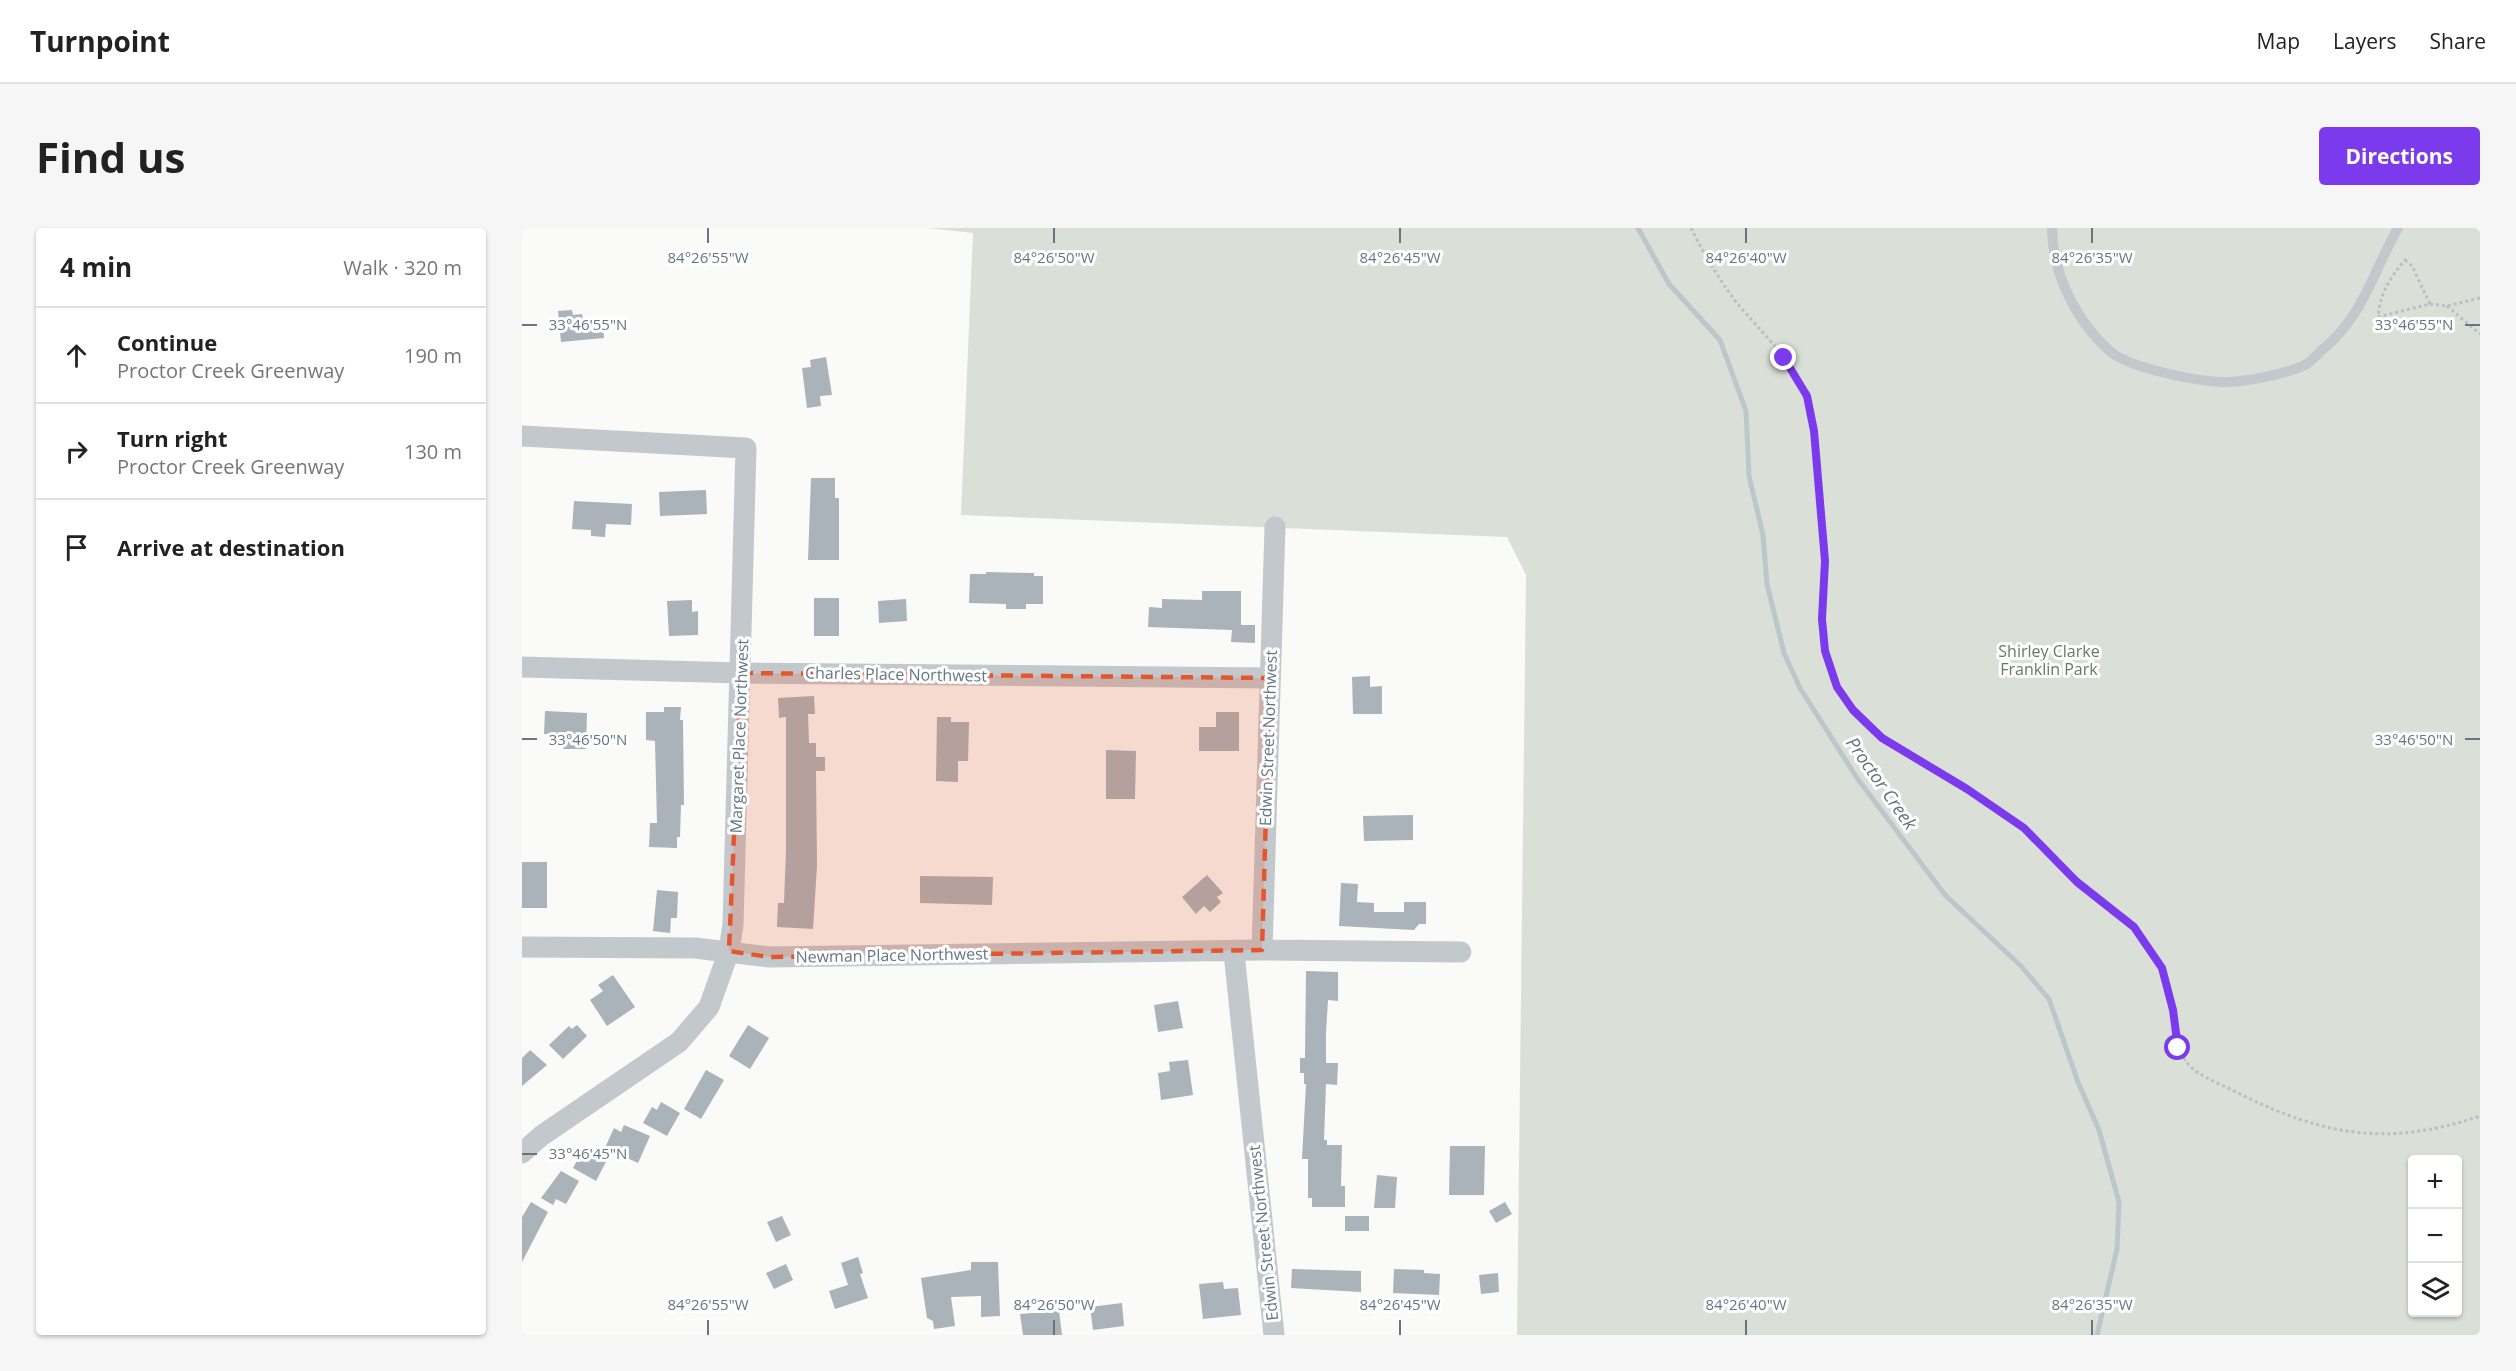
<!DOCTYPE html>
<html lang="en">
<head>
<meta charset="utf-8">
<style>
  body { margin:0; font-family:"Open Sans",sans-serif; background:#f6f6f6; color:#222 }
  .controls { position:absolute; right:18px; bottom:18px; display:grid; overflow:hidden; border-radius:6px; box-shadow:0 2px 4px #0004 }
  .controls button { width:54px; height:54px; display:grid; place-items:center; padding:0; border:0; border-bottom:2px solid #e0e0e0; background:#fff; color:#222; font:30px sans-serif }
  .stop { position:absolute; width:18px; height:18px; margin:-14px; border:4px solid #7c3aed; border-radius:50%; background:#fff }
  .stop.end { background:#7c3aed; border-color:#fff; box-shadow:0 2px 6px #0008 }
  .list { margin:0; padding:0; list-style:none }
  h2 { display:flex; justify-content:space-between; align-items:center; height:78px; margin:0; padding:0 24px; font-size:26px }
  h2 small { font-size:20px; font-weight:400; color:#767676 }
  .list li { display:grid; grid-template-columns:39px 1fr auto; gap:18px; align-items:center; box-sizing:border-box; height:96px; padding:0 24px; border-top:2px solid #e0e0e0 }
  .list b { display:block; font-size:22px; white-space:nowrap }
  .list p { margin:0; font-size:20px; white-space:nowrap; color:#767676 }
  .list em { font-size:20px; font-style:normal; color:#767676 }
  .icon { flex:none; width:33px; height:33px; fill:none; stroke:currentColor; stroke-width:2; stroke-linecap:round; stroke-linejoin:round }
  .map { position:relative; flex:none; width:1958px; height:1107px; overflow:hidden; border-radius:6px }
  header { display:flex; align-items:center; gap:36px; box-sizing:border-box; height:84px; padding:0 30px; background:#fff; border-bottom:2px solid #e0e0e0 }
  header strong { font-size:28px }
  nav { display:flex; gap:33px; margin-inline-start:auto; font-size:21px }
  .intro { display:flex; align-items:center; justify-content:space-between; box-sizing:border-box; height:144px; padding:0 36px }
  h1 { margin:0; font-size:42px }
  .button { padding:15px 27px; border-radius:6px; background:#7c3aed; color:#fff; font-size:21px; font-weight:700 }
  main { display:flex; gap:36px; padding:0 36px }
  aside { flex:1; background:#fff; border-radius:6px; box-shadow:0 2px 4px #0004 }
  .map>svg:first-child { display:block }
  .green { fill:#dadfd7; fill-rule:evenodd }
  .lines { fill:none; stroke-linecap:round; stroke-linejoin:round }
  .stream { stroke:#bbc7cb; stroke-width:5 }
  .building { fill:#aab3b9 }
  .path { stroke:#bbbfc2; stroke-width:3; stroke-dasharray:3 3; stroke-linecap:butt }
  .service { stroke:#c3c8cc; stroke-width:10 }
  .minor { stroke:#c3c8cc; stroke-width:21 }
  .route { stroke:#7c3aed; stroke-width:8 }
  .marked { fill:#e4572e; fill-opacity:0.2; stroke:#e4572e; stroke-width:4.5; stroke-dasharray:12 8; stroke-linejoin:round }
  .ticks { fill:none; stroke:#657683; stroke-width:2 }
  .labels { text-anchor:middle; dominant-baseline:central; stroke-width:6; stroke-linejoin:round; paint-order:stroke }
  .park-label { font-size:16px; fill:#687a64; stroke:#fff }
  .street-label { font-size:16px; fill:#657683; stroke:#fff }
  .water-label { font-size:18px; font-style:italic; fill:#60757c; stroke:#fff }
  .ticks-label { font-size:15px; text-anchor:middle; fill:#657683; stroke:#fff; stroke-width:6; stroke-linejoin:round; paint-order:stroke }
</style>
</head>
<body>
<header>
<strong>Turnpoint</strong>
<nav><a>Map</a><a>Layers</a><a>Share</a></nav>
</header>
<div class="intro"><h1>Find us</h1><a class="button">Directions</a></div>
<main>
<aside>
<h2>4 min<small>Walk · 320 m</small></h2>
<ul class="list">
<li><svg class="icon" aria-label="ahead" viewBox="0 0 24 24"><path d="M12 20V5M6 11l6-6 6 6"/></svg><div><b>Continue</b><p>Proctor Creek Greenway</p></div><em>190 m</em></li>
<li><svg class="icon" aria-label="right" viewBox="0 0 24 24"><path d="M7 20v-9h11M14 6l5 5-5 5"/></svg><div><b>Turn right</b><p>Proctor Creek Greenway</p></div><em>130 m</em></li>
<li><svg class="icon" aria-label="arrive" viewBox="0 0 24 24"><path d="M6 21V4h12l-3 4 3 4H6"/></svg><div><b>Arrive at destination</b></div></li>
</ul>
</aside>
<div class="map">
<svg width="1958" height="1107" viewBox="0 0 1958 1107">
  <rect width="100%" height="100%" fill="#fafaf8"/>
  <path class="green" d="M405,0H1958V1107H995L1004,347L985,309L439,287L451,5ZM1890,932H1936V1084H1890Z"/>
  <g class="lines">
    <path class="stream" d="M1116,0L1147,56L1198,112L1224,183L1227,248L1241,307L1245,356L1262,425L1278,460L1335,550L1423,667L1499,738L1527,771L1556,854L1577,902L1597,974L1595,1021L1575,1107"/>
  </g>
  <path class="building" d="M50,82L51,87L60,86L61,92L81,90L82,110L39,114L36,83Z
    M304,129L310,167L298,168L299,178L285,180L280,140L289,139L288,132Z
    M289,250H313V270H317V332H286Z
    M184,262L185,286L138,288L137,264Z
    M52,273L110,276L109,297L84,296L83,309L69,308V302L50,301Z
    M464,344L512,345V348H521V376H504V381H484V376L447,375L448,346H464Z
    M680,363H719V397H733V415L709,414L710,402L626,399L627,379L640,380V371L680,372Z
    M292,370H317V408H292Z
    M384,371L385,393L357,395L356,373Z
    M170,372V384L176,383V407L147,408L145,373Z
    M848,448V459L860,458V486H831L830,449Z
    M292,468L293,486H286L287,515H294V529H303V543H294L295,638L291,701L255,699L256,675H262L264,624V489L257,490L256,470Z
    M142,479H159L158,492H161L162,577H159L158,609H155V620L127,619L128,595H135L133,513L124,512V484H142Z
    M23,483L65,485L64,521H41V506H22Z
    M694,484H717V523H677V499H694Z
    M415,489H429V494H447L446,533H436V554L414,553Z
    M584,522L614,523L613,571H584Z
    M891,587V612L842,613L841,588Z
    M0,634H25V680H0Z
    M685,647L701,665L695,669L699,674L688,684L682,678L674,686L660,669Z
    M398,648L471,649L470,677L398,675Z
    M819,655L836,656L835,674L852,675V684H882V674H904V696H897L892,702L817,698Z
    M135,662L156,664L155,690H149L148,705L131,703Z
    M784,743L816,744V773L806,772L804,805V835H816L815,857L804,856L802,912H805V917H820L819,958H823V979H790V970H786V931H780L784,856H782V845H778V830H783Z
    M91,747L113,779L85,798L68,772L81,763L76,757Z
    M656,773L661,800L636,804L632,777Z
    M55,797L65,808L41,831L27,817L47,798L50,801Z
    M226,797L247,810L228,841L207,828Z
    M8,822L25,837L0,858V830Z
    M666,832L671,867L639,872L636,845L648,843L647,834Z
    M184,842L202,852L179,891L162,881Z
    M139,874L158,885L145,908L121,895L130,879L135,882Z
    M102,897L128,908L116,935L83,920L92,900L99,904Z
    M928,918H963L962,967H927Z
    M69,920L86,930L74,953L51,940L59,925L64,928Z
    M39,943L57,953L44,976L34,971L31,977L19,970Z
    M855,947L875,949L873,980H852Z
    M9,974L26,984L0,1034V989Z
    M983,974L990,986L974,995L967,983Z
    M260,988L269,1007L254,1014L245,994Z
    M823,988H847V1003H823Z
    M336,1029L341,1045L338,1046L346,1070L313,1081L307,1063L326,1057L319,1035Z
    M449,1034H476L478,1088L459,1089V1068L429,1069L433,1098L412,1101L411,1093L405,1090L399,1050L449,1042Z
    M264,1036L271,1052L252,1061L244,1045Z
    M770,1041L839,1043V1064L769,1060Z
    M872,1041L902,1042V1045L918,1046L917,1067L871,1065Z
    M976,1045L977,1064L959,1066L957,1047Z
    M701,1054L702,1061L716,1060L719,1087L681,1091L677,1056Z
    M600,1075L602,1098L571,1102L568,1079Z
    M537,1083L540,1107H501L498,1086Z"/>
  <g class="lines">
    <path class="path" d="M1169,0C1182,27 1197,51 1215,75C1236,101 1278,140 1286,172C1293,203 1294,235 1297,266C1299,288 1303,311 1303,333C1304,377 1295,419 1316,459C1348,523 1448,555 1502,600C1521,616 1536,637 1554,653C1572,670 1596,682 1612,700C1622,710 1633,726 1639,739C1653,768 1646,819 1670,840C1683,851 1703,858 1718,866C1803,908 1867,919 1958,888
      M1883,32L1890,38L1908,76L1856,89C1858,65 1868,50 1883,32Z
      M1908,76L1925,78L1958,70
      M1925,78L1958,106"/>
    <path class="service" d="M1530,0C1530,45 1555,95 1589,124C1608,140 1677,154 1703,154C1723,154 1764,146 1783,137C1789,134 1795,127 1800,122C1841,89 1851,44 1876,0"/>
    <path class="minor" d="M0,208L224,220L211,696L207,723L187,779L157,814L19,908L0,925
      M0,439L219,445L748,450
      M0,719L173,720L247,729L740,722L939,724
      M740,722L753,299
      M712,725L752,1107"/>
  </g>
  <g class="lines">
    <path class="route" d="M1262,130L1285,168L1292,203L1303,333L1300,391L1303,423L1315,459L1331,482L1360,510L1445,561L1502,600L1555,654L1612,699L1640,740L1651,782L1656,820"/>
  </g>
  <path class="marked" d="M219,445L748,450L740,722L247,729L207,723Z"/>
  <path class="ticks" d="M186,0V15M532,0V15M878,0V15M1224,0V15M1570,0V15M0,97H15M1943,97H1958M0,511H15M1943,511H1958M0,926H15M186,1092V1107M532,1092V1107M878,1092V1107M1224,1092V1107M1570,1092V1107"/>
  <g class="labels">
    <g class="park-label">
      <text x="1527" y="423">Shirley Clarke<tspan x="1527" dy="18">Franklin Park</tspan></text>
    </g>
    <g class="street-label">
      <text transform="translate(374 446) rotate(1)">Charles Place Northwest</text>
      <text transform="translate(217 508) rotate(-88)">Margaret Place Northwest</text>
      <text transform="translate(746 510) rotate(-88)">Edwin Street Northwest</text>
      <text transform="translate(370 727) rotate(-1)">Newman Place Northwest</text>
      <text transform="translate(741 1005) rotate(-96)">Edwin Street Northwest</text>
    </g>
    <g class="water-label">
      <text transform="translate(1360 555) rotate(55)">Proctor Creek</text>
    </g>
  </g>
  <g class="ticks-label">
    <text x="186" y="35">84°26'55"W</text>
    <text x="532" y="35">84°26'50"W</text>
    <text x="878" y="35">84°26'45"W</text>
    <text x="1224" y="35">84°26'40"W</text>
    <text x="1570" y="35">84°26'35"W</text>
    <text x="66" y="102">33°46'55"N</text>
    <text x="1892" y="102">33°46'55"N</text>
    <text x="66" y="517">33°46'50"N</text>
    <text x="1892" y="517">33°46'50"N</text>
    <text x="66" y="931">33°46'45"N</text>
    <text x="186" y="1082">84°26'55"W</text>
    <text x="532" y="1082">84°26'50"W</text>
    <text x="878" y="1082">84°26'45"W</text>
    <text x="1224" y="1082">84°26'40"W</text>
    <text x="1570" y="1082">84°26'35"W</text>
  </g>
</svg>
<div class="controls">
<button>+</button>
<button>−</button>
<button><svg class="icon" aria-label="layers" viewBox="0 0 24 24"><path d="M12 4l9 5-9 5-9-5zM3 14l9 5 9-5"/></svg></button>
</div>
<div class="stop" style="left:1656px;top:820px"></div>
<div class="stop end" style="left:1262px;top:130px"></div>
</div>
</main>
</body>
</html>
